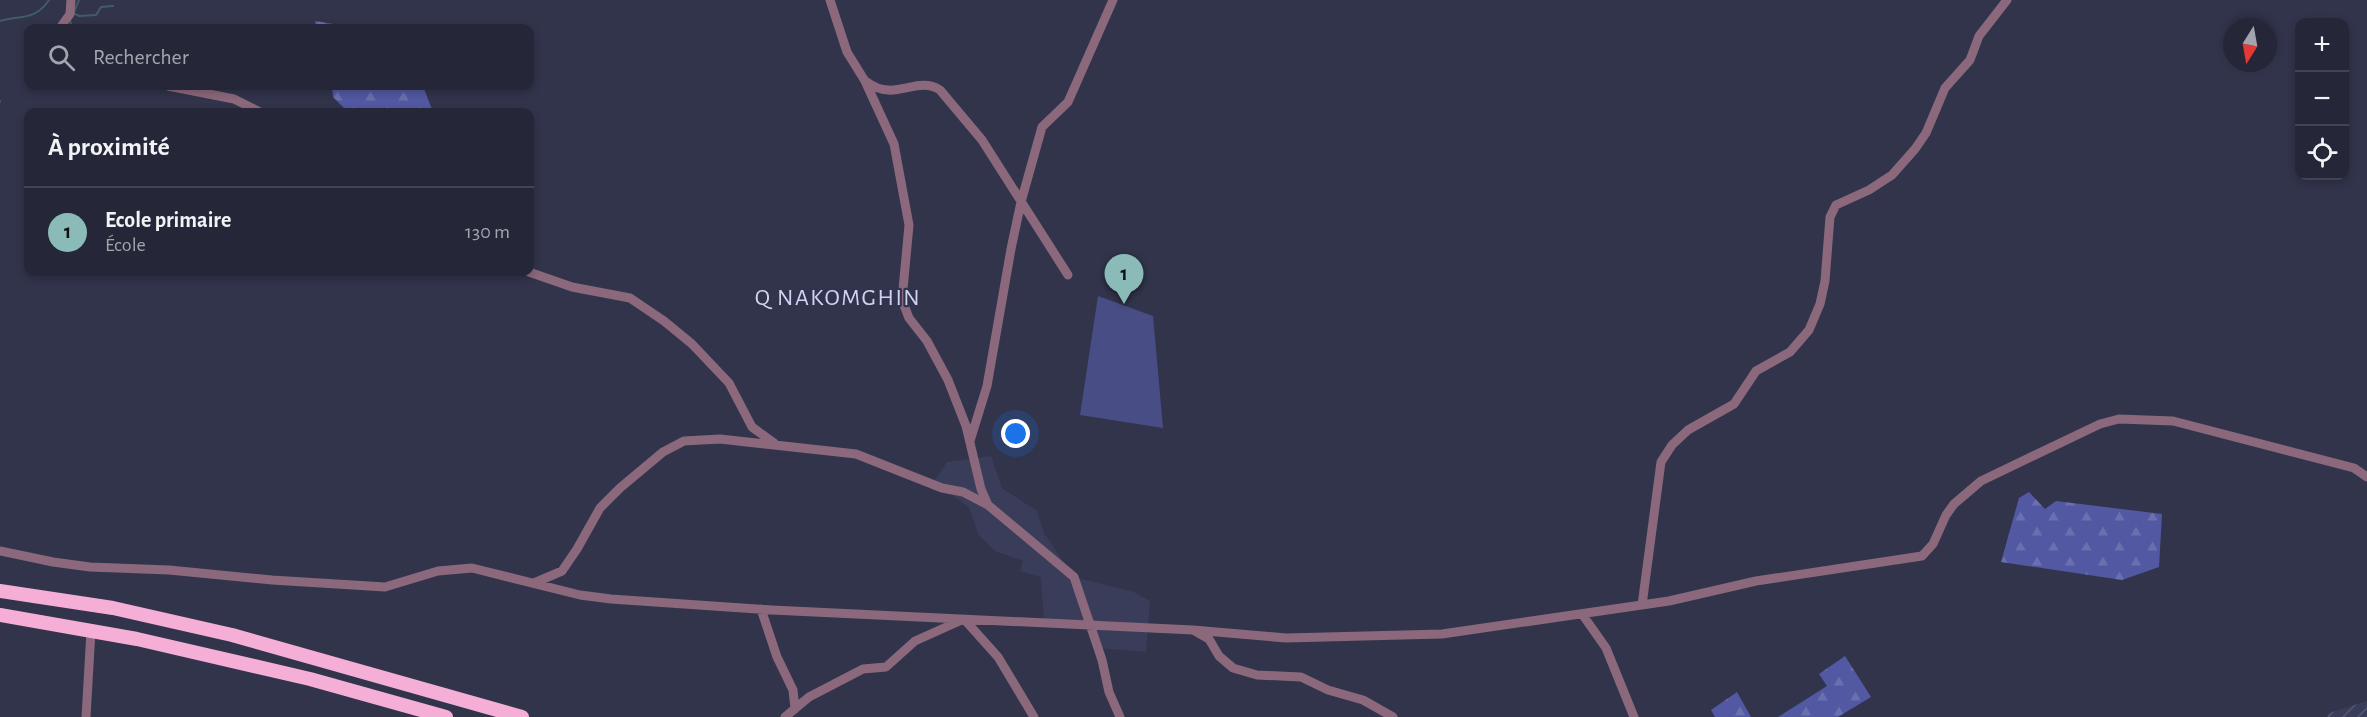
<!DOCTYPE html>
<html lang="fr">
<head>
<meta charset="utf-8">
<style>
  body { margin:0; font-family:"Alegreya Sans",sans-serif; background:#313343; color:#f1f3f6 }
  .controls { position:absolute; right:18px; top:18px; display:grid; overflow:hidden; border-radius:12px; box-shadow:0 3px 9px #0003 }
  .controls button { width:54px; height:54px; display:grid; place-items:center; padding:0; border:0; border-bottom:2px solid #424453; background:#252738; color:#f1f3f6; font:30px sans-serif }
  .compass { position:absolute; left:2223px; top:18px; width:54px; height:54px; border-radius:50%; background:#252738; box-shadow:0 3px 9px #0003; rotate:191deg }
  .you { position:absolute; left:1016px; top:434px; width:21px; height:21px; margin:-15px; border:4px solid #fff; border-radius:50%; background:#1a73e8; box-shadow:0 0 0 9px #1a73e833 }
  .badge { display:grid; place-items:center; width:39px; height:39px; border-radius:50%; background:#8bbbb9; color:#111; font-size:20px; font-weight:700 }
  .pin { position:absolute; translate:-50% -50px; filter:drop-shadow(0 2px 3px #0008) }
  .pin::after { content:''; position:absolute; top:32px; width:21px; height:18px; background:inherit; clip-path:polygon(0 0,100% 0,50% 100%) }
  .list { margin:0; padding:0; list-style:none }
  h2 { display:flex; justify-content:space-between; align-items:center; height:78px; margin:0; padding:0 24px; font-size:26px }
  h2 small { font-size:20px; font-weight:400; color:#a3a5ae }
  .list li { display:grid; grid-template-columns:39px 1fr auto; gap:18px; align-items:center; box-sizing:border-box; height:90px; padding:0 24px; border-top:2px solid #424453 }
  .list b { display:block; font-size:22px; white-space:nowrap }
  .list p { margin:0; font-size:20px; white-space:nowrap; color:#a3a5ae }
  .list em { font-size:20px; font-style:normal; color:#a3a5ae }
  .icon { flex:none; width:33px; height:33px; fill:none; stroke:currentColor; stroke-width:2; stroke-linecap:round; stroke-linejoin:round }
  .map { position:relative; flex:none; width:2367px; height:717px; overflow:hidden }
  .search { position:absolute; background:#252738; box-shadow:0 3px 9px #0003; left:24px; top:24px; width:510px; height:66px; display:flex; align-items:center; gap:15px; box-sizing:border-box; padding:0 21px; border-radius:12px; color:#a3a5ae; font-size:22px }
  .panel { position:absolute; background:#252738; box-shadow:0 3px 9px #0003; left:24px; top:108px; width:510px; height:168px; border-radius:12px }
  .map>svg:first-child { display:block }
  .built { fill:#393d5a }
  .industrial { fill:url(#industrial-furrows) }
  .forest { fill:url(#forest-firs) }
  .pitch { fill:#484e85 }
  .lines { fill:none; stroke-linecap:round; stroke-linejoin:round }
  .stream { stroke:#405c69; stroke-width:2 }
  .minor { stroke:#8b687b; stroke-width:9 }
  .highway { stroke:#f5afd6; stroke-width:14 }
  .labels { text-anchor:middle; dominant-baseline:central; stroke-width:4.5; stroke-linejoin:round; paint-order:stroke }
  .quarter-label { font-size:24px; letter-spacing:1.5px; fill:#cfd4f2; stroke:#31344b }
</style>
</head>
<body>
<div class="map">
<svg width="2367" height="717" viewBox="0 0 2367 717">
  <defs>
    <pattern id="industrial-furrows" width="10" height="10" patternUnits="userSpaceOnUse" patternTransform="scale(1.5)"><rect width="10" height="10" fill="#393d5a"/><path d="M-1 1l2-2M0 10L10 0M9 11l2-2" fill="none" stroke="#555871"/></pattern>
    <pattern id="forest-firs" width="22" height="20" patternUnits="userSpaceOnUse" patternTransform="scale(1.5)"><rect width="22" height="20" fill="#5258a2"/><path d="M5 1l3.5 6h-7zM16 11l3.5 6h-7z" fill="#6a6faf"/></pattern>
  </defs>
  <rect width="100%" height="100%" fill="#31344b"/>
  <path class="built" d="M991,456L1002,488L1037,511L1044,533L1074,577L1134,592L1150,601L1146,652L1099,648L1091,625L1044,623L1041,577L1020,571L1023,561L995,551L978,534L969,507L942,488L932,484L947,462Z"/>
  <path class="industrial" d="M2367,701V717H2327L2329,713Z"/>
  <path class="forest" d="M315,21L352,27L368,25L376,28H316Z
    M332,86H423L433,112H348L333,97Z
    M2029,492L2045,509L2056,501L2162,514L2159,567L2122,580L2001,562L2019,498Z
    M1845,656L1871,697L1838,717H1778L1827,686L1819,674Z
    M1737,692L1751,717H1715L1711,710Z"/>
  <path class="pitch" d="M1098,296L1153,316L1163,428L1080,415Z"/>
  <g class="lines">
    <path class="stream" d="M74,12L79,0
      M73,13L79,16L96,15L101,7L113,6
      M70,20L72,28
      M0,21C21,15 35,21 49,0
      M0,101V102"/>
    <path class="minor" d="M830,0L847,52L865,81L894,144L909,225L902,300L909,318L927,341L948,380L966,426L981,489L988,505L1074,577L1102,660L1109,692L1120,717
      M60,28L70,14L71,0
      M867,82C895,103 916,75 940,90L982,140L1068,275
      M168,86L234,99L260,112
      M529,272L572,287L630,298L664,321L692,344L729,383L752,427L774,443
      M970,441L987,386L1011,249L1021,202L1042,127L1068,102L1113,0
      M0,551L53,562L90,567L169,570L272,580L385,587L438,571L472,568L580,595L611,599L772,610L1193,630L1286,638L1442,634L1669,601L1756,581L1922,556L1933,544L1946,515L1954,504L1981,481L2100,424L2119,419L2173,421L2354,468L2367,477
      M534,583L562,571L577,549L600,508L620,488L663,452L684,441L720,439L856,454L942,488L963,492L988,505
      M1642,605L1661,462L1672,445L1688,430L1734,404L1756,371L1790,352L1809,330L1820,304L1825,281L1830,217L1836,205L1869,190L1892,175L1915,149L1926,133L1945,88L1970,60L1979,36L2007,0
      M761,609L777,657L793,690L795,709
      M1582,614L1606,648L1634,717
      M1195,631L1209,639L1219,656L1233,668L1257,675L1301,677L1328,690L1363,700L1393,717
      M86,717L91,631
      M785,717L809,697L863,669L886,667L915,641L964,619L998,657L1034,717"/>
    <path class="highway" d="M0,591L113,608L232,635L522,717
      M0,615L137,639L310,679L446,717"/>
  </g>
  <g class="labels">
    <g class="quarter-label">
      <text x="838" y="298">Q NAKOMGHIN</text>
    </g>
  </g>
</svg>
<div class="controls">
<button>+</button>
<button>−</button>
<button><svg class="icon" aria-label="locate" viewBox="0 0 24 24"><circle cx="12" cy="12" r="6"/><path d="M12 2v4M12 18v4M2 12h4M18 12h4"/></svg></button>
</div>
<svg class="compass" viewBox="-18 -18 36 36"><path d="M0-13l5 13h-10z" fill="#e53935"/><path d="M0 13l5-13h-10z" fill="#a3a5ae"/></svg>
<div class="you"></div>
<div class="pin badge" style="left:1124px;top:304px">1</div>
<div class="search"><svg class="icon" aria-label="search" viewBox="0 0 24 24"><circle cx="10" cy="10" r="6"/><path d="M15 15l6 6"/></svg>Rechercher</div>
<section class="panel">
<h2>À proximité<small></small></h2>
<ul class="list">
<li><span class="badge">1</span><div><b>Ecole primaire</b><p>École</p></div><em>130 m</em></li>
</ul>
</section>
</div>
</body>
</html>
